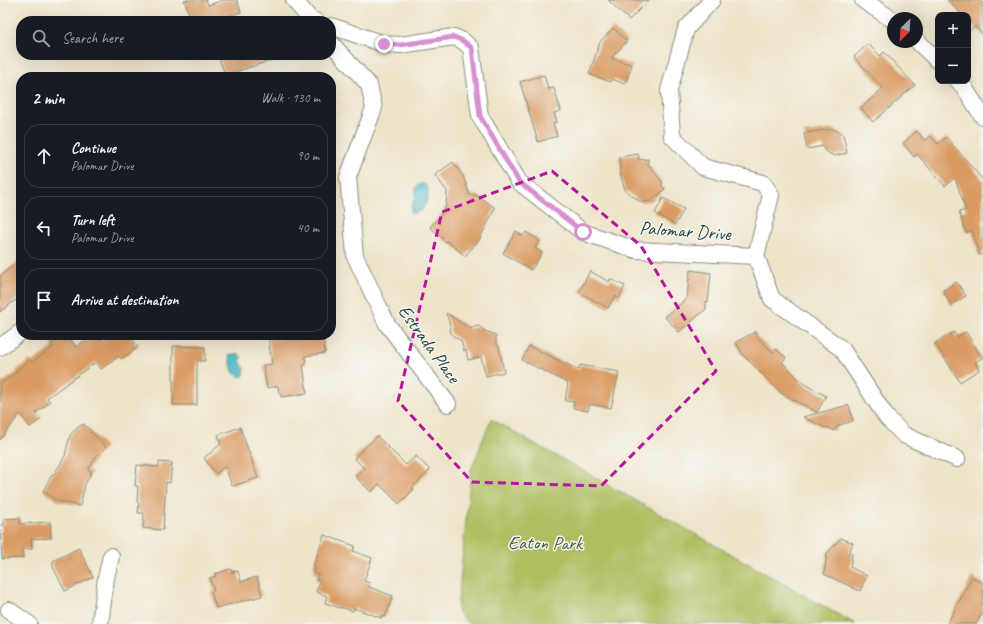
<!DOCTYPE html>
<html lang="en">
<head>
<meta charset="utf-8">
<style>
  body { margin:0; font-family:Caveat,sans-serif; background:#242831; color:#f1f3f6 }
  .controls { position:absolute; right:12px; top:12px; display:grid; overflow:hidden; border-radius:8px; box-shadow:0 4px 16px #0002 }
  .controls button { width:36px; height:36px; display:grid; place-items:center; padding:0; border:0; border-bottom:1px solid #363941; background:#171b24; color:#f1f3f6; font:20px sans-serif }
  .compass { position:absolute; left:887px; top:12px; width:36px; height:36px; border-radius:50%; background:#171b24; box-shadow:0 4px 16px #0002; rotate:205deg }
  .stop { position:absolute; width:12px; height:12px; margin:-9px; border:3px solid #d690ce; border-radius:50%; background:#fff }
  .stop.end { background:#d690ce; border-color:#fff; box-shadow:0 1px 4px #0008 }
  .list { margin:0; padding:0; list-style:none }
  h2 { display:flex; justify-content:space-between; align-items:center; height:52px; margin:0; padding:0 16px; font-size:17px }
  h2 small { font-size:13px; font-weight:400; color:#9ea1a6 }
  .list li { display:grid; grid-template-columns:26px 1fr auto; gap:12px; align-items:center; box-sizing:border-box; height:64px; margin:0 8px 8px; padding:0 8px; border:1px solid #363941; border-radius:16px }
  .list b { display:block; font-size:15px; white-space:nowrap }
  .list p { margin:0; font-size:13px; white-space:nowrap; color:#9ea1a6 }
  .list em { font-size:13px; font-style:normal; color:#9ea1a6 }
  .icon { flex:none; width:22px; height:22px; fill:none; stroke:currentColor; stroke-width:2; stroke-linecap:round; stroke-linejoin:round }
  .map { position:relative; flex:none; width:983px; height:624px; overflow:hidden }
  .search { position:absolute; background:#171b24; box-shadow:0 4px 16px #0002; left:16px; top:16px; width:320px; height:44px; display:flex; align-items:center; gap:10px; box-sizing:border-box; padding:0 14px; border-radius:16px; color:#9ea1a6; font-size:15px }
  .panel { position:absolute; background:#171b24; box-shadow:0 4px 16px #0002; left:16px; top:72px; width:320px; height:268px; border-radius:16px }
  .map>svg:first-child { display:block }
  .green { fill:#afbe60; stroke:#677e4a }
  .water { fill:#49b7c3; stroke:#347a7c }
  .building { fill:#da9b64 }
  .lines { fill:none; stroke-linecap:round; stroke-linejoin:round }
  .minor-casing { stroke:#86907e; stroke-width:18 }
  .minor { stroke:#fff; stroke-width:16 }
  .route { stroke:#d690ce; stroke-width:5 }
  .marked { fill:none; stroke:#b5179e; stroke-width:3; stroke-dasharray:8 5; stroke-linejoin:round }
  .labels { text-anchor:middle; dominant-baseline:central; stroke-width:3; stroke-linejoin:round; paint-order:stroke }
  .street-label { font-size:19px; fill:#1f3d34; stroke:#f6f6f2 }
  .park-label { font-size:19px; fill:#435d3f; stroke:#f6f6f2 }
</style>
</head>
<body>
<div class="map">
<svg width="983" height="624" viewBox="0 0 983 624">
  <rect width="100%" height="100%" fill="#f6f6f2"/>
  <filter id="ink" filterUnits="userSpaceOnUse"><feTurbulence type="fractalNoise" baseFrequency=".025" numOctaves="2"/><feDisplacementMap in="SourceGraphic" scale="8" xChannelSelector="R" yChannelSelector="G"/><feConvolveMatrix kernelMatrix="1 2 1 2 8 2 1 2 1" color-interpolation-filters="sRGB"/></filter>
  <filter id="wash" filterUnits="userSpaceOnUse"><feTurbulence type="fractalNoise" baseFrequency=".012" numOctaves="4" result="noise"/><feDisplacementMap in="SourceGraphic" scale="16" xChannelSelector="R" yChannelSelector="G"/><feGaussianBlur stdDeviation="0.9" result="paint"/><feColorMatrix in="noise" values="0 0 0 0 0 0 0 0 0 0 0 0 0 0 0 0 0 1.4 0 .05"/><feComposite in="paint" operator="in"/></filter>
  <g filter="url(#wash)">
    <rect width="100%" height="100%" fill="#eee4c9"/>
    <path class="green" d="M491,419L855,624H469L457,611L471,470Z"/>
    <path class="water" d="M421,184C434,185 427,205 421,211L415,212L414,214L410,212L412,210C410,203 413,203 415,198C418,192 411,188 421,184Z
      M238,353L242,358L240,361L245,369L244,375L240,377L233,372L229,355Z"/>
    <g id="blocks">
      <path class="building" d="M184,0H206L208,5L223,0H237L241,12L213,21H192Z
        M608,0H649L629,20Z
        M948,0H979L983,4V35L975,26L968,32V15H962Z
        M613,28L627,41L611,58L632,65L625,84L612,79L611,82L589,74L600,42Z
        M868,44L880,56L884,52L915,85L873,122L861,108L883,88L854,57Z
        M218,55H279V58L225,75Z
        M544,75L548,89L554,88L561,111L554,113L557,122L553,123L557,136L538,142L520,82Z
        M833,129L843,134L847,153L834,156L824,150V146L807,149L804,133Z
        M917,131L925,141L930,136L938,144L946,137L983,180V254L979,255L972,231L966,233L959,212L966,210L955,178L945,186L917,154L914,157L903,143Z
        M638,154L639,160L648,159V164L663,183L661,185L665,189L651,201L641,202L625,190L621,177L619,157Z
        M453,162L463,176L470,195H477L495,208L479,240L465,256L447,241L446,242L430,227L443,212L446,206L447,191L435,175Z
        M663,198L684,209L675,225L655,213Z
        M516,231L523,236L526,232L540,241L535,248L542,253L531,270L503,253Z
        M21,259V296L0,312V276Z
        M690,270L711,273L708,302L706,301V309L679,332L665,317L687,298Z
        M590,271L609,282L610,279L625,286L619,298L615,296L608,308L579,292Z
        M957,282L966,296L951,305L943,290Z
        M446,313L471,329L473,327L479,326L485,331L496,335V343L499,347L504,372L486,376L481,357L468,360L466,350L464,351L461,341L452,335L450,330L451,328Z
        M755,332L758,338L773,352L776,349L786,358L782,362L804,384L826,396L817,412L781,393L742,354L736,342Z
        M954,332L957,337L966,332L982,358L975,362L979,370L960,382L935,343Z
        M62,335H67L76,347L92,335H96L100,340L107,335H129L138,347L121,359L119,356L101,369L96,362L47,398L50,402L36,413L41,419L30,427L20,414L0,440V384L17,372L16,371L30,360L32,362L53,347L51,344Z
        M272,335H323L325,353L305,356L306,365H303L307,393L281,397V394H279L278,386L267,388L263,365L272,364L268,337L273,336Z
        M173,346L205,347V361H197V405H173Z
        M529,346L579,370L580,365L619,372L611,408L590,404L588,411L573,408L574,402L565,401L568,383L522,360Z
        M849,405L853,421L839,425L834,431L828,427L825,428L803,417Z
        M84,424L106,447L96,457L88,470L92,472L85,484L80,506L58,501L43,491L52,475L55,473L65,456L70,435L78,427Z
        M240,427L258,478L232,486L225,466L216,474L204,458L221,444L218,435Z
        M377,436L406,465L416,456L430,470L412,488L414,489L399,504L379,484L371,492L355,476L364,468L354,458Z
        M159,462L172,463L170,483L166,482L163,530L143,528L144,513H138L139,503L137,502L138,486H135L137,465L159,467Z
        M20,518V524L50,522L51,538L31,539L32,549H22L23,558L2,559L0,531H2L1,525H4V519Z
        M324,535L355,546L353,551L372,558L364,581L370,583L369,587L393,596L385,617L382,616L381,618L354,608L353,611L340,607V608L325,603L327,596L316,592L320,581L316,580L318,574L314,573L315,568L313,567Z
        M841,538L853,543L849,553L852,554L850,567L867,576L860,591L824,574L827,553Z
        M79,548L93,577L65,591L53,567V561Z
        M231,569L232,572L238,571L241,582L257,577L262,596L216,608L211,592L214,591L210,578L216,576L215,574Z
        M972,577L983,583V611L976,624H947Z"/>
    </g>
  </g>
  <g filter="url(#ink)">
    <use href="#blocks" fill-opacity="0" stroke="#86907e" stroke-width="1"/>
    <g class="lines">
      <defs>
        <path id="minor" d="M294,0L310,19L315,21
          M712,0L686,29L669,90L672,136L703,167L763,183L771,195L756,256
          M863,0L893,20
          M331,26L384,44L400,45L454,37L463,41L471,48L480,116L519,182L583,232L636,250L756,256
          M917,41L938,61
          M331,43L369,85L374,108L348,177L355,256L387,324L448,404
          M958,81L964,87L983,117
          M756,256L772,299L842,349L887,418L904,435L957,459
          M0,347L21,332
          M9,610L29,624
          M100,624L106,578L111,556"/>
      </defs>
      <use href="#minor" class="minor-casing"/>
      <use href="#minor" class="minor"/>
    </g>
  </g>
  <g class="lines" filter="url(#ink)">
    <path class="route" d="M384,44L400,45L454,37L463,41L472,48L480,116L519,182L583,232"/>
  </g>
  <path class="marked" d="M552,171L641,246L716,371L601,486L472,482L398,401L442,212Z"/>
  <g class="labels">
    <g class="street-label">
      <text transform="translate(685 231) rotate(4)">Palomar Drive</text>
      <text transform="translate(429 344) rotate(54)">Estrada Place</text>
    </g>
    <g class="park-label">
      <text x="545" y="543">Eaton Park</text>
    </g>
  </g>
</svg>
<div class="controls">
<button>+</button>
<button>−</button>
</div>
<svg class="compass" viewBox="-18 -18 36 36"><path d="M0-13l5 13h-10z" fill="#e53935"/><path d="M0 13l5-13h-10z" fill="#9ea1a6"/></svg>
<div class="stop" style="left:583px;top:232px"></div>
<div class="stop end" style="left:384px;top:44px"></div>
<div class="search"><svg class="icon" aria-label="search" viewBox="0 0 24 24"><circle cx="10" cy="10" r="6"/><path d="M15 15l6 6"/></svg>Search here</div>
<section class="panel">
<h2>2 min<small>Walk · 130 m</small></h2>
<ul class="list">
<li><svg class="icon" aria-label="ahead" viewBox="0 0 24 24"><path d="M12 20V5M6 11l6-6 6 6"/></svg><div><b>Continue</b><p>Palomar Drive</p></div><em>90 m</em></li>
<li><svg class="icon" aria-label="left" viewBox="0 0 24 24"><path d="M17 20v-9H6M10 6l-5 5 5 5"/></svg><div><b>Turn left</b><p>Palomar Drive</p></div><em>40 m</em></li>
<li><svg class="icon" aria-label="arrive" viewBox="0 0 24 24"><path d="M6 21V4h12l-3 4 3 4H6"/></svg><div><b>Arrive at destination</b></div></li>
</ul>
</section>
</div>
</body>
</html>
